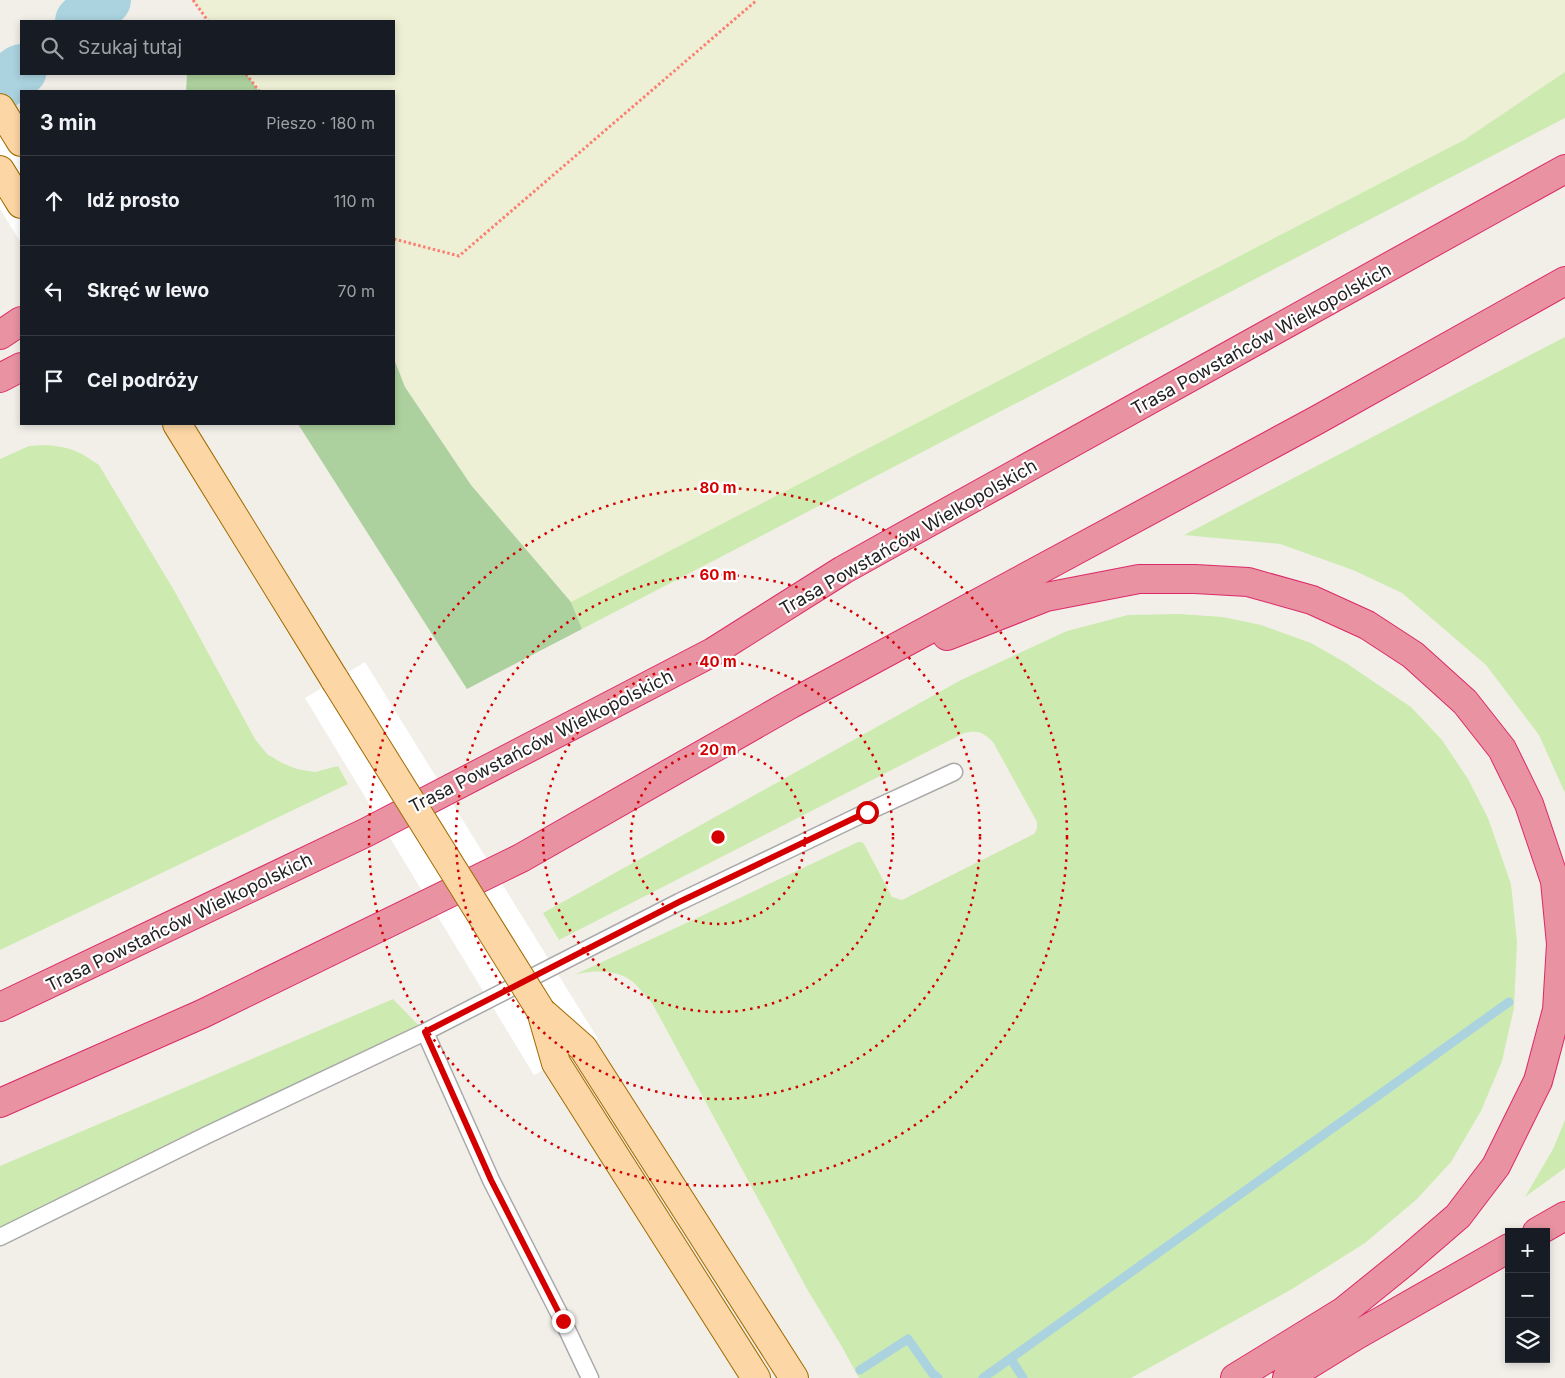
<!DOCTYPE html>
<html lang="pl">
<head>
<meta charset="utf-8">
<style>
  body { margin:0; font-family:Inter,sans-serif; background:#20242c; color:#f1f3f6 }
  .controls { position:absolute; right:15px; bottom:15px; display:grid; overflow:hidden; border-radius:0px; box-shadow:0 2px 8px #0003 }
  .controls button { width:45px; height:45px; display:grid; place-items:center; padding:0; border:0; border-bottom:1px solid #363941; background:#171b24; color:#f1f3f6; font:25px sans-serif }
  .stop { position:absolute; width:15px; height:15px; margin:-11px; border:4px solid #d40000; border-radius:50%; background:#fff }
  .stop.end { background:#d40000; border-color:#fff; box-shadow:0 1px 5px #0008 }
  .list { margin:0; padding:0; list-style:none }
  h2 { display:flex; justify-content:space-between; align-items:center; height:65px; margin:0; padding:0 20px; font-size:21px }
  h2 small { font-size:16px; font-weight:400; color:#9ea1a6 }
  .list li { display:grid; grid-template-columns:32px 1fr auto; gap:15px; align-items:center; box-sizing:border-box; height:90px; padding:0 20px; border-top:1px solid #363941 }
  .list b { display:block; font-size:19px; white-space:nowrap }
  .list em { font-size:16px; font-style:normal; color:#9ea1a6 }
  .icon { flex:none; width:28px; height:28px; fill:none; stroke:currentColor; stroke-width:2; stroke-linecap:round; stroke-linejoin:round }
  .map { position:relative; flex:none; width:1565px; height:1378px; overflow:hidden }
  .search { position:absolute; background:#171b24; box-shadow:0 2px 8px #0003; left:20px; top:20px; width:375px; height:55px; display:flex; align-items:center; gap:12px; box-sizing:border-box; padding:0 18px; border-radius:0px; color:#9ea1a6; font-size:19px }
  .panel { position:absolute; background:#171b24; box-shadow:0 2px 8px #0003; left:20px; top:90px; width:375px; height:335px; border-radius:0px }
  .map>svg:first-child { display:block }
  .farmland { fill:#eef0d5 }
  .grass { fill:#cdebb0 }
  .forest { fill:#add19e }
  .pier { fill:#fff }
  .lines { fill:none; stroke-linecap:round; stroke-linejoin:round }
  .stream { stroke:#aad3df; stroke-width:9 }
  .river { stroke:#aad3df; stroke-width:52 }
  .lane-casing { stroke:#a9a9a9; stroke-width:19 }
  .primary-casing { stroke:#a06b00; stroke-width:30 }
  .highway-casing { stroke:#dc2a67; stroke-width:30 }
  .path { stroke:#fa8072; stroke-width:3; stroke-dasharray:2.5 2.5; stroke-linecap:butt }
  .lane { stroke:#fff; stroke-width:16 }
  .primary { stroke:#fcd6a4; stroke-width:28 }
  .highway { stroke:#e892a2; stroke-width:28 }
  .primary-bridge-casing { stroke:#a06b00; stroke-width:30; stroke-linecap:butt }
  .primary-bridge { stroke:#fcd6a4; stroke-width:28 }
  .route { stroke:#d40000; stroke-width:6 }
  .ring { fill:none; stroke:#d40000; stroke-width:2.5; stroke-dasharray:2.5 5 }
  .labels { text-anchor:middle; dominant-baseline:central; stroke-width:4.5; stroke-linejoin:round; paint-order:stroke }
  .street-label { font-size:18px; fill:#222; stroke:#fff }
  .centre { fill:#d40000; stroke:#fff; stroke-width:2.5 }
  .ring-label { font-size:15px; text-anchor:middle; font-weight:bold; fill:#d40000; stroke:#fff; stroke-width:4.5; stroke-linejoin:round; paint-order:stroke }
</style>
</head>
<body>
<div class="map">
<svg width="1565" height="1378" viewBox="0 0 1565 1378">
  <rect width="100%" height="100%" fill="#f2efe9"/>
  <path class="farmland" d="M193,0H1565V72L1464,140L571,602L471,485L405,387L394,359V91H259L246,74H394V21H208Z"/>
  <path class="grass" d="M1565,72V118L582,629L571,602L1464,140Z
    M1565,337V793L1539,735L1486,665L1402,593L1353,570L1280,544L1184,535Z
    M46,445C70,447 79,451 99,465L175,592L255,739L267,754L282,763L297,769L315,772L338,766L348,784L0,950V459L29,446Z
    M1179,614L1223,617L1261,625L1311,643L1346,663L1411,707L1442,740L1468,779L1488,818L1511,884L1517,942L1514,1008L1502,1061L1481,1111L1451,1162L1416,1200L1365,1243L1292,1289L1131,1378H859L842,1347L807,1289L652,1003C646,997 640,988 633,982C617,969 592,970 574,975L695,919L858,842H862L864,844L892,897L902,900L1034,834L1037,829V822L993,742C982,732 979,730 964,733L559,940L543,913L961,680L1067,631L1128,615Z
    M393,999L425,1032L0,1237V1166Z
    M1565,1120V1168L1525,1197L1553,1149Z"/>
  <path class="forest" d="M187,74H246L259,91H186Z
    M394,359L405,387L471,485L571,602L582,629L467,689L298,424H394Z"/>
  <path class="pier" d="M0,86L21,120V243L0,209Z
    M365,662L598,1039L534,1075L305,698Z"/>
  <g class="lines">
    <path class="stream" d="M1011,1359L1023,1378
      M860,1370L908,1339L932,1373L938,1378
      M983,1378L1509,1002"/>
    <path class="river" d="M81,21L105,0
      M0,85L21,70"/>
    <defs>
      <path id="lane" d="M425,1032L491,1180L563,1321L590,1378
        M0,1237L207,1135L425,1032L679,902L867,812L954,772"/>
      <path id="primary" d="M0,108L21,142
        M0,170L21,204
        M177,424L335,680
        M541,1011L583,1048L794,1378
        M541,1011L556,1063L756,1378"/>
      <path id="highway" d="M0,335L21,321
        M0,378L21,367
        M947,636L1046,597L1139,579H1195L1248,582L1312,600L1367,625L1413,655L1465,702L1502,749L1529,804L1555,881L1561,944L1557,1010L1538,1081L1496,1166L1458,1216L1407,1260L1344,1311L1235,1378
        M0,1007L365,833L713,652L843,570L1565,169
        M0,1103L202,1014L521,858L791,704L1317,420L1565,281
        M1537,1232L1565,1216
        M1287,1378L1355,1336L1509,1248"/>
    </defs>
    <use href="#lane" class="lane-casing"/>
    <use href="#primary" class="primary-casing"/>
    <use href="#highway" class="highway-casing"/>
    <path class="path" d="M193,0L208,21
      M246,74L259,91
      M394,239L459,256L757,0"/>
    <use href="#lane" class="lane"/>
    <use href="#primary" class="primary"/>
    <use href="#highway" class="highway"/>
    <defs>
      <path id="primary-bridge" d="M335,680L541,1011"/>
    </defs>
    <use href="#primary-bridge" class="primary-bridge-casing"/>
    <use href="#primary-bridge" class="primary-bridge"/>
  </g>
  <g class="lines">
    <path class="route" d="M563,1321L491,1180L425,1032L679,902L867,812"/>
  </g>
  <g class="ring">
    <circle cx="718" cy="837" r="87"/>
    <circle cx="718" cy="837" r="175"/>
    <circle cx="718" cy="837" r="262"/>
    <circle cx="718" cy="837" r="349"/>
  </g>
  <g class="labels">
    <g class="street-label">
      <text transform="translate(1261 339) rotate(-29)">Trasa Powstańców Wielkopolskich</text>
      <text transform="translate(908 537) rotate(-30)">Trasa Powstańców Wielkopolskich</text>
      <text transform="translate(541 741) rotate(-27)">Trasa Powstańców Wielkopolskich</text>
      <text transform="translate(179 922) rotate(-26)">Trasa Powstańców Wielkopolskich</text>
    </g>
  </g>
  <circle cx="718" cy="837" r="8" class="centre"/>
  <g class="ring-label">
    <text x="718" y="493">80 m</text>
    <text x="718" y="580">60 m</text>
    <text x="718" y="667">40 m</text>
    <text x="718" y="755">20 m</text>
  </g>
</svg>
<div class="controls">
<button>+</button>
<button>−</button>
<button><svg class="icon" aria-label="layers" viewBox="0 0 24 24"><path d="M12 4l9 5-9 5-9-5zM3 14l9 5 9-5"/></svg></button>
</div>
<div class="stop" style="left:867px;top:812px"></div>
<div class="stop end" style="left:563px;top:1321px"></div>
<div class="search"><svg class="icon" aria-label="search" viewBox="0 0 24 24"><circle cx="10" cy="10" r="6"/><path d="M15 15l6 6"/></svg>Szukaj tutaj</div>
<section class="panel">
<h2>3 min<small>Pieszo · 180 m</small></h2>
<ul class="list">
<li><svg class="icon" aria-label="ahead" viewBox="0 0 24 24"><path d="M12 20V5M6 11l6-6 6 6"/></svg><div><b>Idź prosto</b></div><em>110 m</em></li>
<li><svg class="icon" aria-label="left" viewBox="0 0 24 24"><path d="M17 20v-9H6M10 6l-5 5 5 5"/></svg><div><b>Skręć w lewo</b></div><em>70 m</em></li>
<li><svg class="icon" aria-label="arrive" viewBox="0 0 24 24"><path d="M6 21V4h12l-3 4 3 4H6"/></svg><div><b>Cel podróży</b></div></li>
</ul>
</section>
</div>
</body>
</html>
